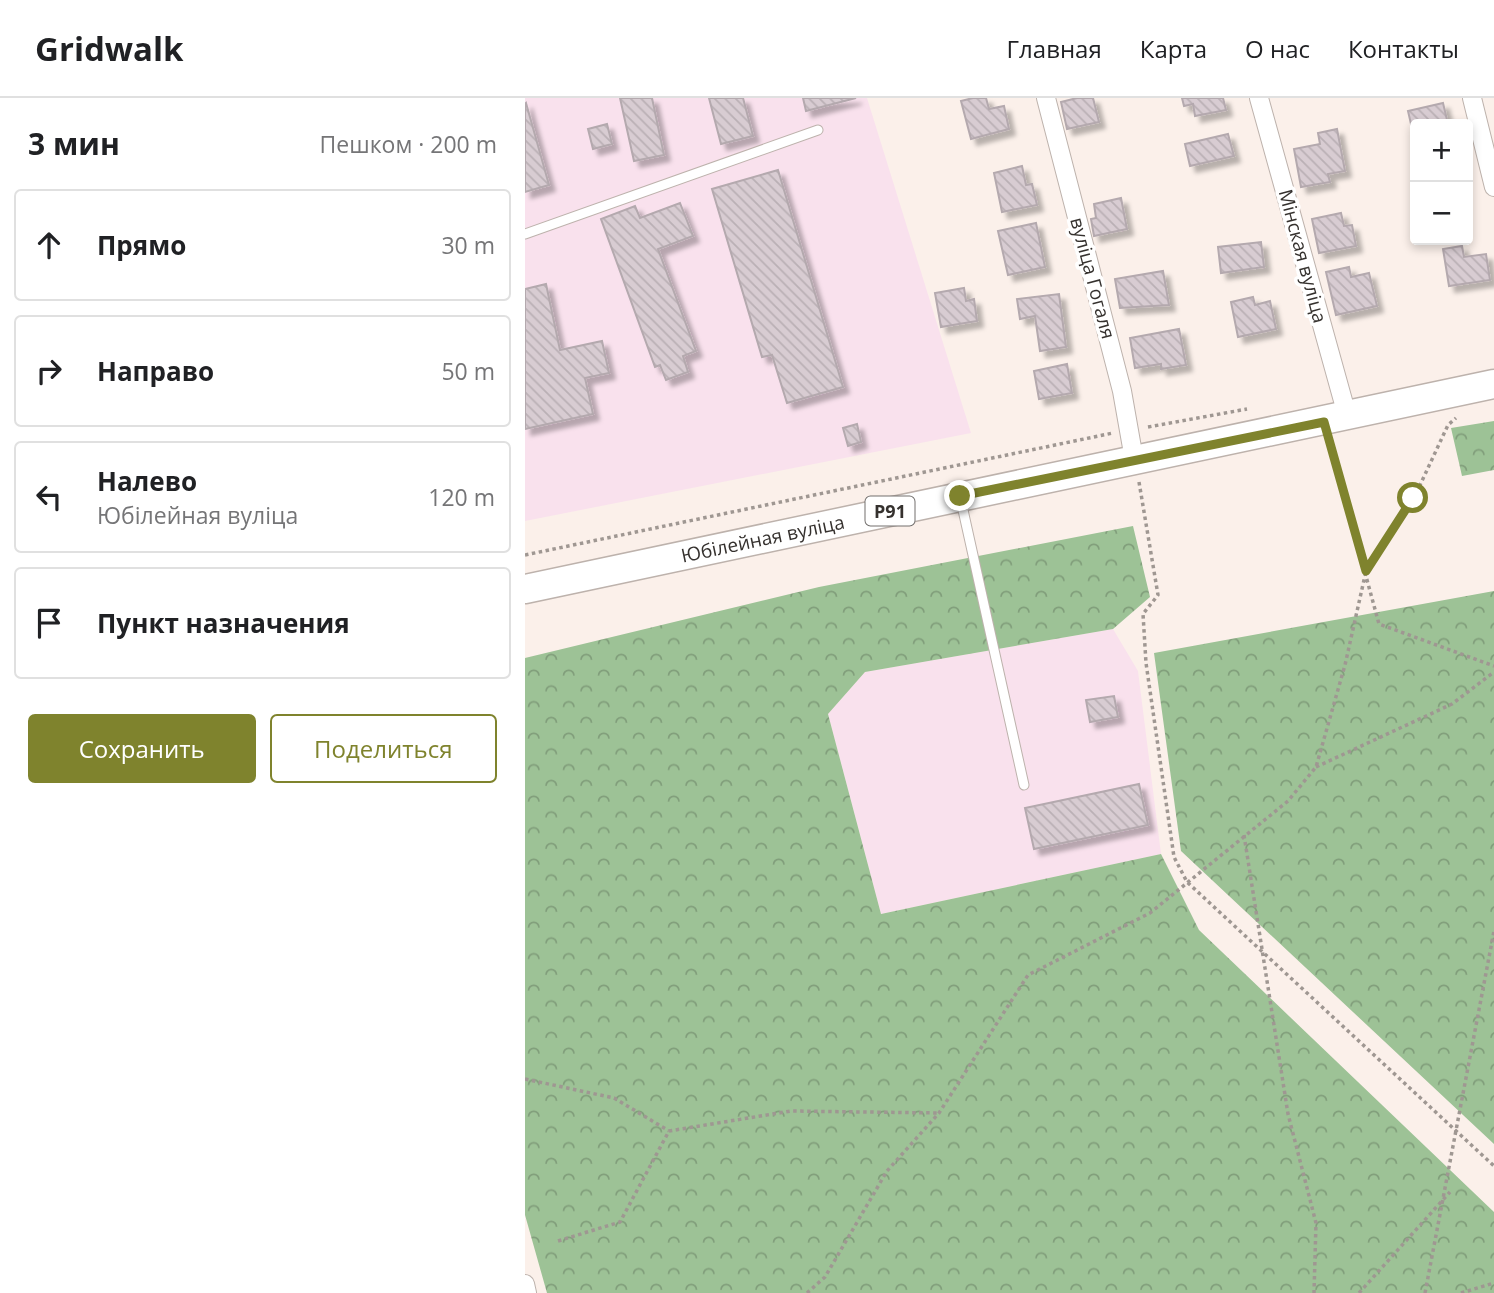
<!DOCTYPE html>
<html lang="ru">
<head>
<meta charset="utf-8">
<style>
  body { margin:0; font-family:"Open Sans",sans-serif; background:#f2f2f2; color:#202124 }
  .controls { position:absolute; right:21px; top:21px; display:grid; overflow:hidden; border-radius:7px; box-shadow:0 4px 10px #0003 }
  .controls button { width:63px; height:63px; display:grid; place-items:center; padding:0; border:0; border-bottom:2px solid #e0e0e0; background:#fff; color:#202124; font:35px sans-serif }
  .stop { position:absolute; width:21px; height:21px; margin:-16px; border:5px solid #7f832d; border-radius:50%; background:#fff }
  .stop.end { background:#7f832d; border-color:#fff; box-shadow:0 2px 7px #0008 }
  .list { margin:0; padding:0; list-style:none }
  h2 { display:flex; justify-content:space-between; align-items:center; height:91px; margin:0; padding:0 28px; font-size:30px }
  h2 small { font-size:23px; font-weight:400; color:#757577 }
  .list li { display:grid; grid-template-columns:46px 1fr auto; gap:21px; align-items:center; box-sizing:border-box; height:112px; margin:0 14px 14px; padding:0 14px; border:2px solid #e0e0e0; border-radius:7px }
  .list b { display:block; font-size:26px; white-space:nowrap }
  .list p { margin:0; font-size:23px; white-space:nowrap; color:#757577 }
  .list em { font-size:23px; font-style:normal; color:#757577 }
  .actions { display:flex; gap:14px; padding:21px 28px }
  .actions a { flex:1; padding:16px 0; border:2px solid #7f832d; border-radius:7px; text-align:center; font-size:24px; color:#7f832d }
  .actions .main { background:#7f832d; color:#fff }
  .icon { flex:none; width:38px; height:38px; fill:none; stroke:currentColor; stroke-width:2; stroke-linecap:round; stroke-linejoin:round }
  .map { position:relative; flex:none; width:969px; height:1195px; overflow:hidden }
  header { display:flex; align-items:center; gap:42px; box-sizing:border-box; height:98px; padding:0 35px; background:#fff; border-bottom:2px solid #e0e0e0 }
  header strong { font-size:33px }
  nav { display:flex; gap:38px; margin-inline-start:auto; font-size:24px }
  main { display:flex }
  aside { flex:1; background:#fff }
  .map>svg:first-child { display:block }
  .industrial { fill:#f9e1ed }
  .forest { fill:url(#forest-crowns) }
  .building { fill:url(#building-back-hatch); stroke:#b4a9ae; stroke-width:2; filter:url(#shadow) }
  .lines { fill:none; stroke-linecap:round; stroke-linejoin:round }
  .service-casing { stroke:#bdb2ac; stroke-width:11 }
  .minor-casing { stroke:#bdb2ac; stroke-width:20 }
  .primary-casing { stroke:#bdb2ac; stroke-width:31 }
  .path { stroke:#9f9792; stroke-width:3.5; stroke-dasharray:3.5 3.5; stroke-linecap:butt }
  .service { stroke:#fff; stroke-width:9 }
  .minor { stroke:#fff; stroke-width:18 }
  .primary { stroke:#fff; stroke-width:28 }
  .route { stroke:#7f832d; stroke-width:9 }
  .labels { text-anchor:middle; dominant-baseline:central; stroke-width:7; stroke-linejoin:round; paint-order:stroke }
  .shield { fill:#fff; stroke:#726f6d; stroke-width:2 }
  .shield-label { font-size:18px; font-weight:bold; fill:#35312e }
  .street-label { font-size:19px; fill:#35312e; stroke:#fff }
</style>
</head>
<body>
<header>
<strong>Gridwalk</strong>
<nav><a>Главная</a><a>Карта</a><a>О нас</a><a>Контакты</a></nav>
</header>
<main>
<aside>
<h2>3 мин<small>Пешком · 200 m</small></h2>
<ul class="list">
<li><svg class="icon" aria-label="ahead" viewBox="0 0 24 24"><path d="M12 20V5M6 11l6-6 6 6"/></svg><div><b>Прямо</b></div><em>30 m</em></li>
<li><svg class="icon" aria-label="right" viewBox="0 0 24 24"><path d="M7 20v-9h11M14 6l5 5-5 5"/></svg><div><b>Направо</b></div><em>50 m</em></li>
<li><svg class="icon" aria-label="left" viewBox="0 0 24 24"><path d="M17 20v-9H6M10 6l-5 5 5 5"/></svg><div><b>Налево</b><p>Юбілейная вуліца</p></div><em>120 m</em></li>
<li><svg class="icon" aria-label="arrive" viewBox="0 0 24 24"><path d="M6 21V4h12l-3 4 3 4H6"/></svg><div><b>Пункт назначения</b></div></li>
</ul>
<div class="actions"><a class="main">Сохранить</a><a>Поделиться</a></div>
</aside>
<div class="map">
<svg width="969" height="1195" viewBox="0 0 969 1195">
  <defs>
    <pattern id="forest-crowns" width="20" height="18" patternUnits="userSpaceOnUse" patternTransform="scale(1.75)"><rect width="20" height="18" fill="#9dc296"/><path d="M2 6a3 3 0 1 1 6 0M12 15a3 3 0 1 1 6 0" fill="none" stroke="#819e7b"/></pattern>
    <pattern id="building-back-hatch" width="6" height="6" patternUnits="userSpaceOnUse" patternTransform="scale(1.75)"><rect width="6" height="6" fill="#d8ccd2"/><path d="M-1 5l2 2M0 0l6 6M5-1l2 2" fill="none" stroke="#bab0b5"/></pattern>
    <filter id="shadow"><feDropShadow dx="6" dy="6" stdDeviation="2" flood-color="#0004"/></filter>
  </defs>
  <rect width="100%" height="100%" fill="#fbf0ea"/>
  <path class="industrial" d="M0,0H342L446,335L0,423Z
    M588,531L613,573L636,756L356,816L303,616L340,574Z"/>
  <path class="forest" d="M969,323V372L937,378L926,330Z
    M608,428L625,499L588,531L340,574L303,616L356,816L636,756L674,832L969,1114V1195H22L0,1117V560L294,489Z
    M969,493V1046L656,753L629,555Z"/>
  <path class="building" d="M95,0H127L139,57L109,63Z
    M184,0H218L228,38L196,46Z
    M278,0H331L281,13Z
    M448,0H461L464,11L479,8L484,31L446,41L436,3Z
    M552,0H568L574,24L542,31L536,4Z
    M657,0H698L701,12L670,18L668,6L659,8Z
    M1,5L24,87L0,94V6Z
    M918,5L923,26H890L889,39L883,13Z
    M82,26L87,46L68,51L63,31Z
    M812,31L820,73L803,76L805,84L776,89L769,51L795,46L793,35Z
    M703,36L709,58L665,68L660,46Z
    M497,68L501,87L507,86L512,107L477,114L469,75Z
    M253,72L318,289L262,305L247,257L237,259L187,91Z
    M596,100L602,131L569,138L566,121L571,120L569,106Z
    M155,105L168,138L133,151L171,253L158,258L163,274L141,282L135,267L130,269L76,121L110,108L115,120Z
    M816,115L819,128L827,127L831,148L794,155L787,121Z
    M511,125L520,169L483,177L473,133Z
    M736,144L739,169L696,175L693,149Z
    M937,148L939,159L961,156L965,182L924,188L918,151Z
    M824,169L826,179L844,175L852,208L811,217L801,174Z
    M638,173L644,207L595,210L590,181Z
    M21,186L35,252L77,243L84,275L60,280L68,316L0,331V191Z
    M439,190L441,203L449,201L452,223L416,229L410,195Z
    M534,196L541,249L515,253L510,218L495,221L492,201Z
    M728,199L730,207L745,203L751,231L713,239L706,204Z
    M654,231L661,267L636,271V266L610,270L605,240Z
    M542,266L547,295L514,301L509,273Z
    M332,326L336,344L323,348L318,330Z
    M589,598L593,619L565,624L561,602Z
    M614,686L623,727L509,751L500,710Z"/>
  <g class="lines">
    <defs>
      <path id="service" d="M0,136L293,32
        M436,403L499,687"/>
      <path id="minor" d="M521,0L597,293L609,361
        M734,0L822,317
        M947,0L969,89
        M0,1186L2,1195"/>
      <g id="primary">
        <path id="s1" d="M0,491L969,286"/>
      </g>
    </defs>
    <use href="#service" class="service-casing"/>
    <use href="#minor" class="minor-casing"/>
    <use href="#primary" class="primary-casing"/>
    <path class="path" d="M623,329L722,311
      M805,346L854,526L969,568
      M614,384L633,497L618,516L621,565L649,759L662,784L969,1068
      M0,457L588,335
      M791,669L927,606L969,574
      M719,737L763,1016L791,1125L789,1195
      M0,981L89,1000L144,1033
      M33,1143L95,1124L144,1033L266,1013L414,1015
      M282,1195L300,1179L362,1073L414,1015L503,877L625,815L763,703L791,669L820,567L841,473L889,400L923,327L931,320
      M834,1195L925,1094
      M900,1195L969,833
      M936,1195L969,1185"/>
    <use href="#service" class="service"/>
    <use href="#minor" class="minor"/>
    <use href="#primary" class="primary"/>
  </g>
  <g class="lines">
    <path class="route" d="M435,398L799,324L841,473L888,400"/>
  </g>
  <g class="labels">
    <rect class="shield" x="340.5" y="398.5" width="49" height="29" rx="5"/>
    <g class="shield-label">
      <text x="365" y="413">Р91</text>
    </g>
    <g class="street-label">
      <text transform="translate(778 158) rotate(75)">Мінская вуліца</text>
      <text transform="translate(568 180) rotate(75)">вуліца Гогаля</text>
      <text stroke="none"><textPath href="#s1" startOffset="243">Юбілейная вуліца</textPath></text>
    </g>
  </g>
</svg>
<div class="controls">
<button>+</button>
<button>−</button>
</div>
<div class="stop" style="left:888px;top:400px"></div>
<div class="stop end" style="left:435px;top:398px"></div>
</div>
</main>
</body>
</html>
